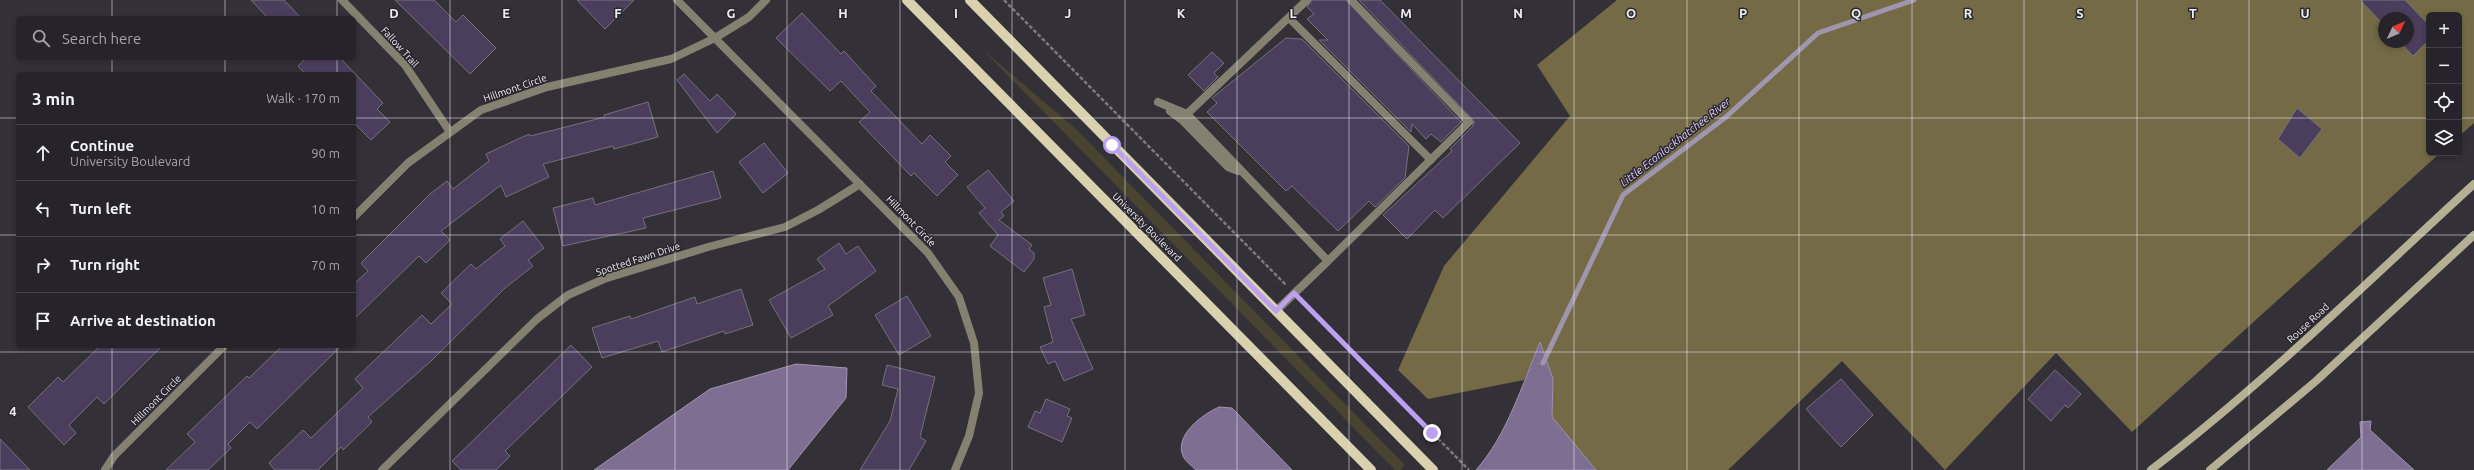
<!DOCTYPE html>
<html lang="en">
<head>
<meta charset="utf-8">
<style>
  body { margin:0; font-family:Ubuntu,sans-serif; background:#2e2c32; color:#f1f3f6 }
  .controls { position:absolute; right:12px; top:12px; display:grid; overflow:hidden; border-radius:6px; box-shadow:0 2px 6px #0003 }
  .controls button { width:36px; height:36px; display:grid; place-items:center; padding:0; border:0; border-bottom:1px solid #424147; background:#26242a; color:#f1f3f6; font:20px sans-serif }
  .compass { position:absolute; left:2378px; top:12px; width:36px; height:36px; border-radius:50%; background:#26242a; box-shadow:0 2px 6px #0003; rotate:46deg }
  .stop { position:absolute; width:12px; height:12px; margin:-9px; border:3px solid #bca0f2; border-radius:50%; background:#fff }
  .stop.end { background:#bca0f2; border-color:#fff; box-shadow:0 1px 4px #0008 }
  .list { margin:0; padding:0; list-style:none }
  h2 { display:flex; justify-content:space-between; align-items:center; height:52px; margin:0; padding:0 16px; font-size:17px }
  h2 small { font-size:13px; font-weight:400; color:#a4a4a8 }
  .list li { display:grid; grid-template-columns:26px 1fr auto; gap:12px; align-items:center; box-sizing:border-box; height:56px; padding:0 16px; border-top:1px solid #424147 }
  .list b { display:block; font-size:15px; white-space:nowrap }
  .list p { margin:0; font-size:13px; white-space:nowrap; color:#a4a4a8 }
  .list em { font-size:13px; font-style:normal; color:#a4a4a8 }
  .icon { flex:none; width:22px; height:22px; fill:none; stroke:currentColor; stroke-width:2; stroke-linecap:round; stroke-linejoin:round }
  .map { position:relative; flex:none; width:2474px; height:470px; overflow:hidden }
  .search { position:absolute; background:#26242a; box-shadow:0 2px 6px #0003; left:16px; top:16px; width:340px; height:44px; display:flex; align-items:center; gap:10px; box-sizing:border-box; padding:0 14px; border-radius:6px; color:#a4a4a8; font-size:15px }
  .panel { position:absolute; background:#26242a; box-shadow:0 2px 6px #0003; left:16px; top:72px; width:340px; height:276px; border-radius:6px }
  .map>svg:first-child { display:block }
  .green { fill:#494430 }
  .forest { fill:#746b46; fill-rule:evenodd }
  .water { fill:#7e6f92; stroke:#a095af }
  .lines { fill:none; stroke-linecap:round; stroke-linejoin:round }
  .stream { stroke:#a095af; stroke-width:5 }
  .building { fill:#4b3e5d; stroke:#75717b }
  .path { stroke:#7c7980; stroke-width:2.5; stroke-dasharray:4 2; stroke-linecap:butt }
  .lane { stroke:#858171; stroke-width:8 }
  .street { stroke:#858171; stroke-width:8 }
  .secondary { stroke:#b5af94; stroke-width:8 }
  .primary { stroke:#dad1af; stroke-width:10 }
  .route { stroke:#bca0f2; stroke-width:5 }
  .grid { fill:none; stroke:#efedf2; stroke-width:1; stroke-opacity:0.55 }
  .labels { text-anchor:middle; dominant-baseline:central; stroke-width:3; stroke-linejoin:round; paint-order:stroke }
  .street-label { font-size:10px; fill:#efedf2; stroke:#29262e }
  .water-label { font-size:11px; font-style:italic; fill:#e1cdfd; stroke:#29262e }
  .grid-label { font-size:13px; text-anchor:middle; font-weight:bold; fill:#efedf2; stroke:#29262e; stroke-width:3; stroke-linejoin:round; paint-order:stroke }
</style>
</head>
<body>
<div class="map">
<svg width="2474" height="470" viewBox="0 0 2474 470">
  <rect width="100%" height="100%" fill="#333038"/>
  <path class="green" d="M982,49L1076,129L1405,465L1400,470H1395Z"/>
  <path class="forest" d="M1617,0H2474V123L2459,136V15H2429V153H2440L2132,432L2056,353L1945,470L1842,361L1728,470H1596L1552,417L1553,379L1540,342L1524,380L1428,399L1398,370L1444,266L1570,116L1537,65ZM2384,18H2408V42H2384Z"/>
  <path class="water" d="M1540,342L1553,379L1552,417L1596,470H1476C1507,435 1522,385 1540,342Z
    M796,364L847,368L846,398L788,470H594L710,389Z
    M1219,407L1232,408L1292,470H1196C1192,466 1185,461 1183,456C1174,435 1203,414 1219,407Z
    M2371,421L2370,430L2414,470H2327L2361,437L2360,422Z"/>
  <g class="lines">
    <path class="stream" d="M1543,363L1623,195L1726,117L1818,33L1914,0"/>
  </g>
  <path class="building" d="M251,0H284L301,18H268Z
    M395,0H434L456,22L463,15L496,48L470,74Z
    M577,0H634L605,29Z
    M1312,0H1346L1461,122L1441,142L1431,134L1426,139L1412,124L1411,132L1319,40H1328L1307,19L1314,14L1307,7Z
    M1359,0H1380L1520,143L1443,218L1435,210L1407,239L1383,215L1452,151L1450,149L1473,126L1474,121Z
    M2360,0H2405L2429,25V40L2413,56L2400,42H2408V18H2384V25Z
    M802,13L841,54L844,51L876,86L871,91L922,144L930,135L951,156L945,162L958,175L937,196L914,173L911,176L859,122L870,112L841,81L830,91L776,38Z
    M1286,38L1302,39L1409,146L1405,178L1375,207L1369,201L1338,231L1292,186L1286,191L1207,112L1217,103L1212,98Z
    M1212,52L1224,63L1214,73L1218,77L1204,91L1188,75Z
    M306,58H340L383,103L377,109L390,122L371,140L354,123V74H305L298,66Z
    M684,74L710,101L717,94L736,114L717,133L677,80Z
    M648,102L658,137L614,149L613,146L543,164L549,177L506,197L501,185L441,231L450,240L426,263L419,256L354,319V284L368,271L361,263L430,194L447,181L453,189L489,161L486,154L529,134L530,136L605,117L604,115Z
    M2297,108L2322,129L2300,158L2278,139Z
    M764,143L788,173L763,193L739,162Z
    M988,170L1014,201L1001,212L1004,216L999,220L1032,245L1029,249L1034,253V259L1024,272L990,246L998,235L979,213L985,208L967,187Z
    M713,171L721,198L643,218L646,228L563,246L553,208L593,198L595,205Z
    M523,221L544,248L528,260L533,266L505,288L431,361L368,417L372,422L343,450L341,447L318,470H275L269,463L303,430L311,438L363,388L355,379L422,315L431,324L452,304L441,293L471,264L476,269L505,246L500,239Z
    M839,243L846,254L858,246L876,271L828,306L833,315L791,338L769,300L825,269L817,259Z
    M1072,269L1085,315L1071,319L1093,369L1064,381L1055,361L1048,364L1040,347L1053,342L1044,307L1051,305L1043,278Z
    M741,289L753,325L725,334L724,331L662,352L658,341L602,358L592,328L630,316L631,319L695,297L697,304Z
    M907,296L931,336L899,355L875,315Z
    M571,345L592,367L505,451L510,456L496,470H461L452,461Z
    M100,346H162L104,404L97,397L69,425L76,433L64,445L28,407L58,377L63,382Z
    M282,346H341L257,429L250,422L228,444L231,448L208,470H166L195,442L187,434L247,376L249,378Z
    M887,365L935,377L920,437L926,441L909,470H860L890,421L898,389L882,385Z
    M2055,370L2081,394L2068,408L2065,405L2051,421L2028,399Z
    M1841,379L1873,415L1841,447L1806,409Z
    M1046,399L1070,409L1067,416L1072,418L1062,442L1028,427L1035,411L1040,413Z
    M0,439L30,470H0Z"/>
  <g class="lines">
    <path class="path" d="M1004,0L1286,285
      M1303,302L1469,470"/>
    <path class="lane" d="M1289,18L1431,160
      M1158,102L1187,114L1328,261L1276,311
      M1170,111L1182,120L1228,167L1238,171
      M1187,114L1307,0
      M1328,261L1469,122L1351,0"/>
    <path class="street" d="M342,0L405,65L450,132
      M677,0L928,253L959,297L974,343L979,393L969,436L955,470
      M354,217L408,163L481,110L547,87L671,59L715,38L749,17L766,0
      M105,470L114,456L224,346
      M382,470L537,319L568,295L604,279L708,247L785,227L818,210L860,184"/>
    <path class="secondary" d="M2151,470C2265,383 2368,281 2474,184
      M2210,470L2316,381L2474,235"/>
    <path class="primary" d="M907,0L1371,470
      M970,0L1433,470"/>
  </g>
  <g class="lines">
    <path class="route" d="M1112,145L1276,311L1294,293L1432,433"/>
  </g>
  <path class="grid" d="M112,0V18M225,0V18M337,0V18M450,0V470M562,0V470M675,0V470M787,0V470M900,0V470M1012,0V470M1125,0V470M1237,0V470M1349,0V470M1462,0V470M1574,0V470M1687,0V470M1799,0V470M1912,0V470M2024,0V470M2137,0V470M2249,0V470M2362,0V470M112,58V74M225,58V74M337,58V74M0,118H18M354,118H2429M2459,118H2474M0,235H18M354,235H2474M112,346V470M225,346V470M337,346V470M0,352H2474"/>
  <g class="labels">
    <g class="street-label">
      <text transform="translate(400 47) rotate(48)">Fallow Trail</text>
      <text transform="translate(515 88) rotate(-19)">Hillmont Circle</text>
      <text transform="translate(911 221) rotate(46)">Hillmont Circle</text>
      <text transform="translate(1147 227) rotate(45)">University Boulevard</text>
      <text transform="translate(638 259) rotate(-18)">Spotted Fawn Drive</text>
      <text transform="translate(2308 323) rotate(-43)">Rouse Road</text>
      <text transform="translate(156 400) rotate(-45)">Hillmont Circle</text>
    </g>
    <g class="water-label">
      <text transform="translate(1675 142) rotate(-38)">Little Econlockhatchee River</text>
    </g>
  </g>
  <g class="grid-label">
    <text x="394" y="18">D</text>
    <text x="506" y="18">E</text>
    <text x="618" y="18">F</text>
    <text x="731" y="18">G</text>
    <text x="843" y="18">H</text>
    <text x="956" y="18">I</text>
    <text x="1068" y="18">J</text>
    <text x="1181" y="18">K</text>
    <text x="1293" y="18">L</text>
    <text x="1406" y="18">M</text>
    <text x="1518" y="18">N</text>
    <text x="1631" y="18">O</text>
    <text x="1743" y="18">P</text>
    <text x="1856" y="18">Q</text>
    <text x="1968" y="18">R</text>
    <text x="2080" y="18">S</text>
    <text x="2193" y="18">T</text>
    <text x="2305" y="18">U</text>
    <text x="13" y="416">4</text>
  </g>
</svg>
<div class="controls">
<button>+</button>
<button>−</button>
<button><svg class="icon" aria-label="locate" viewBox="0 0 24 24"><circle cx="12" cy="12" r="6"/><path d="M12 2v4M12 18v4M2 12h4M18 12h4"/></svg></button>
<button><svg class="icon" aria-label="layers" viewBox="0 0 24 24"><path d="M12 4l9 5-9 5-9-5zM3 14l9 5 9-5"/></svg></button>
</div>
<svg class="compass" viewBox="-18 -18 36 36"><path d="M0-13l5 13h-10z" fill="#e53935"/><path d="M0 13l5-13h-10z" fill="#a4a4a8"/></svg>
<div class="stop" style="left:1112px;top:145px"></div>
<div class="stop end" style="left:1432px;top:433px"></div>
<div class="search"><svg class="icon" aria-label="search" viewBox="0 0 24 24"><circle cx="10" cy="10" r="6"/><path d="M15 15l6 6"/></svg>Search here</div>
<section class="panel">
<h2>3 min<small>Walk · 170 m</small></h2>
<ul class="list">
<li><svg class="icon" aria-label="ahead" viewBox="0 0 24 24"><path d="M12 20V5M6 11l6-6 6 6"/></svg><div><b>Continue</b><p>University Boulevard</p></div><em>90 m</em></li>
<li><svg class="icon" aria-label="left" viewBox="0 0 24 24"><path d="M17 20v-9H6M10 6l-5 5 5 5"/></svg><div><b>Turn left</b></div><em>10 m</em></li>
<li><svg class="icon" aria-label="right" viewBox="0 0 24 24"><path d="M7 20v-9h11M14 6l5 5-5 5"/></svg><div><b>Turn right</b></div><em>70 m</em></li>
<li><svg class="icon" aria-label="arrive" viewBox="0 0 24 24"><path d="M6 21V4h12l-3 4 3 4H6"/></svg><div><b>Arrive at destination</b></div></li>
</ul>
</section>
</div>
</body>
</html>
